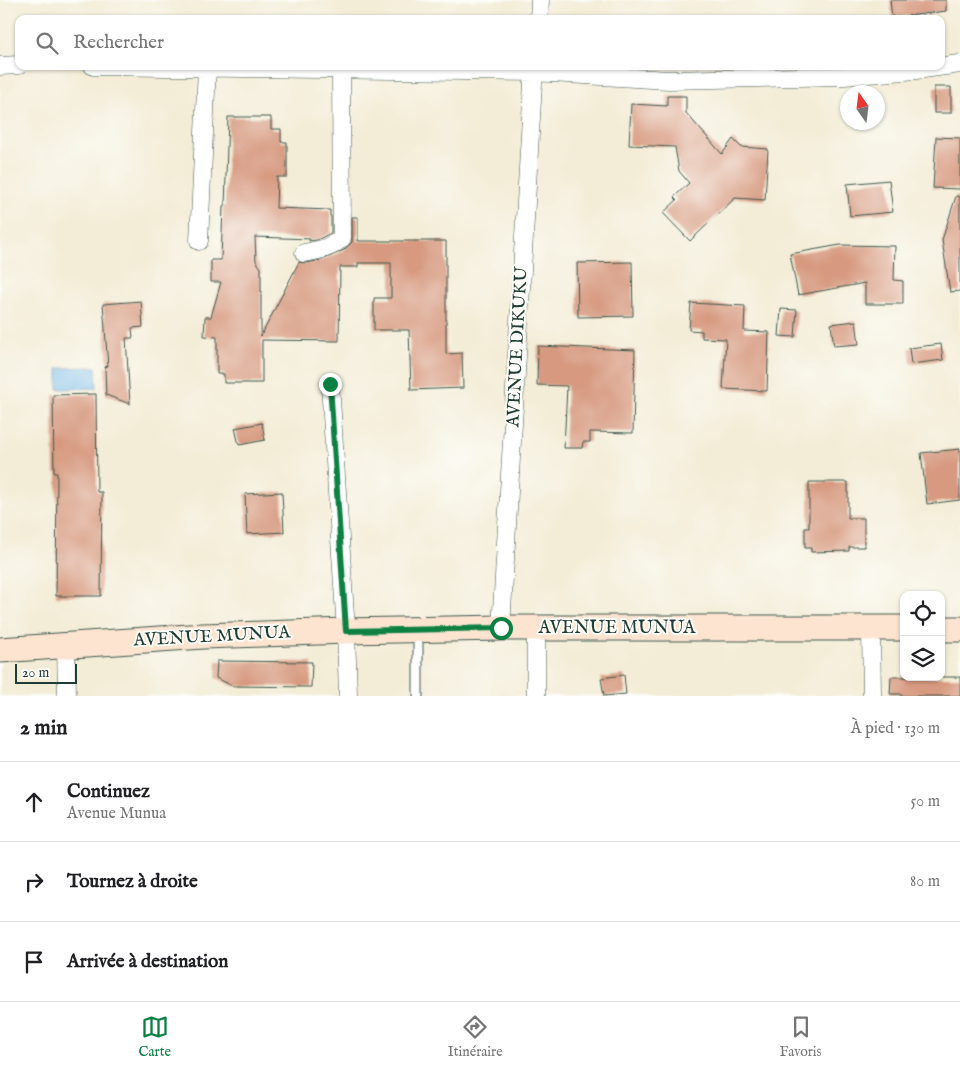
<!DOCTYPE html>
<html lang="fr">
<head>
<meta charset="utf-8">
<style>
  body { margin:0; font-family:"IM FELL English",serif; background:#f2f2f2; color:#202124 }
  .controls { position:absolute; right:15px; bottom:15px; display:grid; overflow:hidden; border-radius:10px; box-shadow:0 1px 4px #0004 }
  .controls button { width:45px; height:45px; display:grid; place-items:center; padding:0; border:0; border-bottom:1px solid #e0e0e0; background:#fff; color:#202124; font:25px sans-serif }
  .compass { position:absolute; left:840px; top:85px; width:45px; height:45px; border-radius:50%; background:#fff; box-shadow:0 1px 4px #0004; rotate:346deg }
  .scale { position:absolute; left:15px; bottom:12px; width:62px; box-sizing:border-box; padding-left:5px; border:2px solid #1f3d34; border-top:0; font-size:14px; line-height:18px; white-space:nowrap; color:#1f3d34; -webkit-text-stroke:4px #fdfcf7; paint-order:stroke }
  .stop { position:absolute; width:15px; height:15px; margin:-11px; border:4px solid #0b8043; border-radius:50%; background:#fff }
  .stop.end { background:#0b8043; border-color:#fff; box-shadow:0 1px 5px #0008 }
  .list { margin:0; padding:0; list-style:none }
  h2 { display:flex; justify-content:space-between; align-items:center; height:65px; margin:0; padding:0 20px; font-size:21px }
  h2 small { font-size:16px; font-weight:400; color:#757577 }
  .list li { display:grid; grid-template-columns:32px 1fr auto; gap:15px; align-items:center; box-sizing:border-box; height:80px; padding:0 20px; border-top:1px solid #e0e0e0 }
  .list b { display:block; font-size:19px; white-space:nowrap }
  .list p { margin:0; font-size:16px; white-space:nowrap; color:#757577 }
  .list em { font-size:16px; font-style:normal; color:#757577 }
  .icon { flex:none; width:28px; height:28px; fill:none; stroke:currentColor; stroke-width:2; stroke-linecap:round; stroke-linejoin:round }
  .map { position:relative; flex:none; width:960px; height:696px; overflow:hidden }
  .search { position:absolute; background:#fff; box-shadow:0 1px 4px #0004; left:15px; right:15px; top:15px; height:55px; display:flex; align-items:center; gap:12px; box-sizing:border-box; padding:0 18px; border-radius:10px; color:#757577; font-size:19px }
  .sheet { height:305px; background:#fff }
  nav { display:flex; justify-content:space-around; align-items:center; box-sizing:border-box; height:70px; border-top:1px solid #e0e0e0; background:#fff; font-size:14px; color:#757577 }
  nav a { display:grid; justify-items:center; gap:2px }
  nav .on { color:#0b8043 }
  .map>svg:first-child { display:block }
  .water { fill:#6fb7e7; stroke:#477a8e }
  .building { fill:#d79a80 }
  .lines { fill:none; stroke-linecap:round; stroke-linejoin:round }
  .service-casing { stroke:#3f574c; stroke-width:11 }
  .minor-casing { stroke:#3f574c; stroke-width:19 }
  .secondary-casing { stroke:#3f574c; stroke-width:27 }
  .service { stroke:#fff; stroke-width:9 }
  .minor { stroke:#fff; stroke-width:18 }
  .secondary { stroke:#fde4d1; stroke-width:25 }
  .route { stroke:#0b8043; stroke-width:6 }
  .labels { text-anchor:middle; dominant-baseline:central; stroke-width:4; stroke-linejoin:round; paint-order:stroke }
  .street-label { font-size:18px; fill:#1f3d34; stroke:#fdfcf7 }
</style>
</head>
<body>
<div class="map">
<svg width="960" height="696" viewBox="0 0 960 696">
  <rect width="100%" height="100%" fill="#fdfcf7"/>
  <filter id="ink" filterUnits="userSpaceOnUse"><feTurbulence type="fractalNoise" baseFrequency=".02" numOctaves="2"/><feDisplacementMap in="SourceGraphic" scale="10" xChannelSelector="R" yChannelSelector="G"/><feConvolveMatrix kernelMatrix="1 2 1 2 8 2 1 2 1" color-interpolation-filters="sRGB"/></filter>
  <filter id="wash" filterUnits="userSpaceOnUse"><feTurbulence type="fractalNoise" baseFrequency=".0096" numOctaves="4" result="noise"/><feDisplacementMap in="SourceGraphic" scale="20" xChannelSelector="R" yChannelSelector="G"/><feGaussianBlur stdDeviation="1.12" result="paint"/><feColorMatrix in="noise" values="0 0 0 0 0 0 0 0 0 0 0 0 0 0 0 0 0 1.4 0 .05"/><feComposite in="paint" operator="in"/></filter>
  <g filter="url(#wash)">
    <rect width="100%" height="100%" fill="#f3ecd6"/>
    <path class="water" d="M96,367L97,388L58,389V368Z"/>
    <g id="blocks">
      <path class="building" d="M890,0H946V11L892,18Z
        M934,87H951V113H934Z
        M667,96H686V113L722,154L733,139L741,147L768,149L765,200L735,198L690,241L663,213L677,200L674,197L689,183L679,171L675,147L629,145L631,104L667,106Z
        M228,117H271V129H281V142H287V177H277L276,208L330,210V216H331V233L317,240L309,241L310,239L255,237L256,261L261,268V336L299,262L306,263L322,260L344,250L352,242V217H358V241H446V354L462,353L463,388L411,390L409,330H374V298H391V263H358V267H340L339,341L262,340V383H224V374H217V337L204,336L205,317H211L221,282H211V260H221L223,206H225Z
        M936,137L960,138V189L933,188Z
        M889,180L893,212L850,216L847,184Z
        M956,196L960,197V291L950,292L942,240Z
        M840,245L895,246L894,280L903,281V304H865V283L798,295L790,254Z
        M632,262L633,316L578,317L577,263Z
        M141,301L143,327L132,328L133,338H126L130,404L106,395L105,367L108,366L103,304Z
        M691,303L745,306L744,331L769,332L767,391L723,389L726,339L702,338V331L689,330Z
        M781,309L797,310L795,337L779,336Z
        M856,321L859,344L834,346L831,324Z
        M941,344L943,360L911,364L909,348Z
        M538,346L635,350L633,433L590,432V442H583L582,448H564L567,386L537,385Z
        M96,394L97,492H102L101,596H56L57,473H54L53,395Z
        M262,423L265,440L239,445L235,428Z
        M960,449V500L927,504L921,453Z
        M809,482H848V518H864V547H849V551L811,552V548H805V528H809Z
        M282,492L284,532L247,534L245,494Z
        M217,661L312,662L311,687L233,686L216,678Z
        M624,675L626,694L604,696L601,678Z
        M891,677H960V696H901V694H890Z"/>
    </g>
  </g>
  <g filter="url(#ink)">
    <use href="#blocks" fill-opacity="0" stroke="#3f574c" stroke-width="1"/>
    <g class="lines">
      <defs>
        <path id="service" d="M418,696V630"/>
        <path id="minor" d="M539,19L540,0
          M0,66L19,65
          M93,66L534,72L669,80L844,76L916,70L960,64
          M199,241L207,68
          M304,253C319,250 330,249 342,238L341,70
          M330,384L346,631L348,696
          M501,628L534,66
          M536,628V696
          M871,628L872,696
          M66,645L67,696"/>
        <path id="secondary" d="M941,629H960
          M0,650L203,636L346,631L501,628H904"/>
      </defs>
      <use href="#service" class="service-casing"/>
      <use href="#minor" class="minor-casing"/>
      <use href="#secondary" class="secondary-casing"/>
      <use href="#service" class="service"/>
      <use href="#minor" class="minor"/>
      <use href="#secondary" class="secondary"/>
    </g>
  </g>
  <g class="lines" filter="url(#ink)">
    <path class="route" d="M330,384L346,631L501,628"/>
  </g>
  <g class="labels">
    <g class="street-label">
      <text transform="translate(518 347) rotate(-87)">AVENUE DIKUKU</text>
      <text x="617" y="628">AVENUE MUNUA</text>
      <text transform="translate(212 637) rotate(-3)">AVENUE MUNUA</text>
    </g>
  </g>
</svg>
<div class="controls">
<button><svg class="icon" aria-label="locate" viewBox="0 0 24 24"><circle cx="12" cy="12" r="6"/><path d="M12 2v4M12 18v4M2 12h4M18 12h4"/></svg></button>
<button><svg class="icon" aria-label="layers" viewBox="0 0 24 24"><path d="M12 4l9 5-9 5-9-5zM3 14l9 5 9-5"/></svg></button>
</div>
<svg class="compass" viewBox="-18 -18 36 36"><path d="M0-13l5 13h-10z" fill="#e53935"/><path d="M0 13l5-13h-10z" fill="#757577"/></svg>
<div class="scale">20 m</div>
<div class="stop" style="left:501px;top:628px"></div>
<div class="stop end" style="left:330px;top:384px"></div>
<div class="search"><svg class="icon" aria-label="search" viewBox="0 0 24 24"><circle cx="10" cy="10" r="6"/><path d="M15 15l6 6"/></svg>Rechercher</div>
</div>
<section class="sheet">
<h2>2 min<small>À pied · 130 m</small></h2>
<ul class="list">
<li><svg class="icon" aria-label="ahead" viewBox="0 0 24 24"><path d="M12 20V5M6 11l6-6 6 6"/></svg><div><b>Continuez</b><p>Avenue Munua</p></div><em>50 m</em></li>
<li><svg class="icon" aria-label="right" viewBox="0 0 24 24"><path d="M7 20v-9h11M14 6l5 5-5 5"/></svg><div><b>Tournez à droite</b></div><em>80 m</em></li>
<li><svg class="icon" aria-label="arrive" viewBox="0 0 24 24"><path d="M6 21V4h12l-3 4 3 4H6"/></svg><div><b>Arrivée à destination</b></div></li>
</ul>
</section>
<nav>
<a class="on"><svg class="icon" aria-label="map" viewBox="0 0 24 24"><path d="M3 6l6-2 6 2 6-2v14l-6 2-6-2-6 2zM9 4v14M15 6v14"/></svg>Carte</a>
<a><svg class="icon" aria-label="directions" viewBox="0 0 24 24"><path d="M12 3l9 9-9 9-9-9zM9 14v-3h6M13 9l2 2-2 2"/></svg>Itinéraire</a>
<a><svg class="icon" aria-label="saved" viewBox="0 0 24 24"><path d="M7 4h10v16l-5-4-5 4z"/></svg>Favoris</a>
</nav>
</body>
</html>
